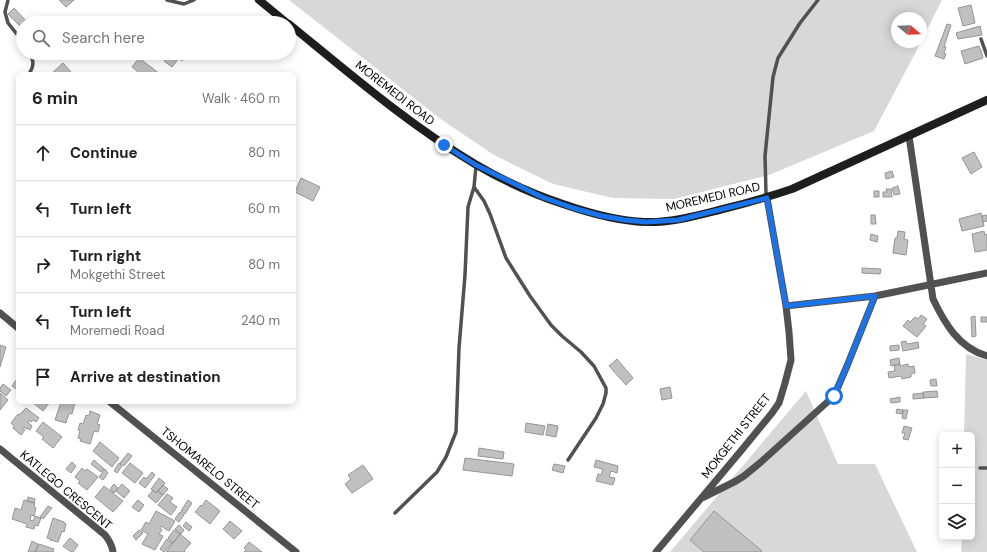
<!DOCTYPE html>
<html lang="en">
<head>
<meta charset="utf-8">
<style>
  body { margin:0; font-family:"DM Sans",sans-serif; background:#f6f6f6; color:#202124 }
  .controls { position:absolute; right:12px; bottom:12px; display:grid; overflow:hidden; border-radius:6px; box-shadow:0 2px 10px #0003 }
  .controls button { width:36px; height:36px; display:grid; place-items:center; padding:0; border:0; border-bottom:1px solid #e0e0e0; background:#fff; color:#202124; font:20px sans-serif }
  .compass { position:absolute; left:891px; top:12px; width:36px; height:36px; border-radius:50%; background:#fff; box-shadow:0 2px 10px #0003; rotate:109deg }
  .stop { position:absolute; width:12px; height:12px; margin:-9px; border:3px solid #1a73e8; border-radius:50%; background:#fff }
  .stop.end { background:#1a73e8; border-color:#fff; box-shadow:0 1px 4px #0008 }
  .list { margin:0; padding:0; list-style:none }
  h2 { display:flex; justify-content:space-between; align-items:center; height:52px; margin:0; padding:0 16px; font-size:17px }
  h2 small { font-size:13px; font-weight:400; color:#757577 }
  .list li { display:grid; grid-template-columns:26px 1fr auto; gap:12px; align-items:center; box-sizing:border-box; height:56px; padding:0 16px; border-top:1px solid #e0e0e0 }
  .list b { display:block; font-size:15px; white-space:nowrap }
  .list p { margin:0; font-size:13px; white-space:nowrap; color:#757577 }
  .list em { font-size:13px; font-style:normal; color:#757577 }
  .icon { flex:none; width:22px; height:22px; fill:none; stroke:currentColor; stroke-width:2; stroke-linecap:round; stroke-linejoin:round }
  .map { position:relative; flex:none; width:987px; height:552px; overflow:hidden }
  .search { position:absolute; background:#fff; box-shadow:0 2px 10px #0003; left:16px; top:16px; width:280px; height:44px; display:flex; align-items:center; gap:10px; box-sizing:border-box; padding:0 14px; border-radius:22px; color:#757577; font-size:15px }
  .panel { position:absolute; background:#fff; box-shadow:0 2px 10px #0003; left:16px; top:72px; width:280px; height:332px; border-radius:6px }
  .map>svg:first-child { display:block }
  .green { fill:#d8d8d8 }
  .building { fill:#c0c0c0; stroke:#959595 }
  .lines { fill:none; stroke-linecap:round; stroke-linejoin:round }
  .lane { stroke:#515151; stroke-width:3.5 }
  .street { stroke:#515151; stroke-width:7 }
  .secondary { stroke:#1e1e1e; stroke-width:8 }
  .route { stroke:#1a73e8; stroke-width:5 }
  .labels { text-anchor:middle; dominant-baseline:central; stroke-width:3; stroke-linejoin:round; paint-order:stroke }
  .street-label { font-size:12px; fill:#000; stroke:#fff }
</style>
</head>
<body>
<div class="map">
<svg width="987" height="552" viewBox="0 0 987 552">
  <rect width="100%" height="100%" fill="#fff"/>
  <path class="green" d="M289,0H942L921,41V18H897V42H921L874,131L769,175L674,199L613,198L553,184L494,155L442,120Z
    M966,354L987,360V552H961L962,537H972V435H964Z
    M806,391L838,464H875L917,552H670Z"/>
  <path class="building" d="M59,0H74L66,7Z
    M971,5L975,23L963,26L958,8Z
    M14,8L28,23H23V29L8,14Z
    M947,24L951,25L944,47H946L944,53L946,54L944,59L935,56Z
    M980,26L982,35L958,39L956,33Z
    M979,46L980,50H981L983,58L965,64L961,51Z
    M169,53H188L182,61L179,58L172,67L164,61Z
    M139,58L160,74H141L132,67Z
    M63,63L71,72L69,74H51Z
    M974,152L982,167L971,174L962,158Z
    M892,171L894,177L886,179L885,173Z
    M301,178L320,187L313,201L295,192Z
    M898,186L900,194L894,195L892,188Z
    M886,189H891L892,197H883V192H887Z
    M874,191H879V197H874Z
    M981,213L984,226L962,231L959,219Z
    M871,215H875L876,224H871Z
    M987,215V221L983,222L982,216Z
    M898,231L905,232L904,239L908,240L906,255L893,253L895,238H897Z
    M984,231L985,235L987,234V250L975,252L972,234Z
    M871,234L878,236L877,242L870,240Z
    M862,268L881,269L880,274L862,273Z
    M921,315L927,319L923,324L926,326L917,337L903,326L908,320L910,322L915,317L918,319Z
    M975,316L976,336L972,337L971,317Z
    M981,317H987V322H981Z
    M906,341L907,344L918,342L919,348L903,351L901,342Z
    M0,345L6,347L0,367Z
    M899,345V350L890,351V346Z
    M899,358L900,364L891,366L890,360Z
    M617,359L633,378L626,385L609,366Z
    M900,364V366L908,364L909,367L914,366L915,373L911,374V377L902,379L901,376L889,378L888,372L895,371L894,365Z
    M936,379L937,386H931L930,380Z
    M16,380L18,381V386L16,389L12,386Z
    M3,384L11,390L6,396L0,391V388Z
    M670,387L672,398L662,400L660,389Z
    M937,391L938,397L924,398L923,392Z
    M0,393L8,400L0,410Z
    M923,393L924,398L913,399V394Z
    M900,397V402L891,403L890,399Z
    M32,402H50L43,411Z
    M61,402H75L72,414L69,413L66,423L55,420Z
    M26,408L39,418L36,422L33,420L31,422L29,420L28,422L32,426L30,430L27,428L26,429L24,427L22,429L25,430L21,435L13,428L14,426L11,423L18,414L19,415Z
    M897,409L903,410V414L896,413Z
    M903,410H908L906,419L902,418Z
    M90,411L100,415L97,424L100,425L98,432L94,431L90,444L80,441L81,439L78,438L80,431L78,430L80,423L83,424L86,415L89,416Z
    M43,422L62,437L53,448L42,439L44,437L36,431Z
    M526,423L545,426L543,435L525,432Z
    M548,424L558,426L556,437L546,435Z
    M904,426L912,428L908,440L903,439L905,433H902Z
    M100,442L119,458L112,467L93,451Z
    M479,448L504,452L503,459L478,456Z
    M128,453L132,456L124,466L120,463Z
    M465,458L514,464L512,476L463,470Z
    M94,460L104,469L101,472L91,464Z
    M596,460L618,466L617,473L611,471L609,477L615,478L613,485L596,481L598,474L601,475L603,469L594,467Z
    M72,462L76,466L71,473L66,469Z
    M119,463L122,466L117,473L114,471Z
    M130,463L143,473L135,483L122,473Z
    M554,464L565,466L563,473L552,470Z
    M363,465L373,479L352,493L345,484L351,479L348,475Z
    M82,468L85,471L87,469L98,477L87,490L78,483L80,481L75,477Z
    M105,469L108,473L103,480L99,477Z
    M152,472L155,475L145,488L139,483L144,477L146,479Z
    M159,478L165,483L158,491H157L156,493L151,489Z
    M114,484L118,488L114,493L110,489Z
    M122,484L130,491L124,498L116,491Z
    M163,485L168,489L163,495L158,491Z
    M104,486L123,501L113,512L95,497Z
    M153,490L156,493L157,491L163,495L156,503L148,496Z
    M167,494L173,498L170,502L177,507L171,515L158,505Z
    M28,497L35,499L34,503L27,501Z
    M24,500L35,503L34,507L36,508L34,516L31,515L30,520L33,521L35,516L41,518L38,526L35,525L34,529L26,527L27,524L12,519L15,508L21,510Z
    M138,500L144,505L139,512L132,507Z
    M188,500L192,503L185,514L181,511Z
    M206,500L220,511L210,524L195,512L201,505L202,506Z
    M48,506L52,508L43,519L40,517Z
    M156,511L175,521L169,531L161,526L160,528L162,530L159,534L163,536L155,550L142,544L148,534L141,530L146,522L149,524Z
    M714,511L762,551L761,552H704L690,540Z
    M180,512L184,515L179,522L175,519Z
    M53,518L64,522V523L66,524L64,532L62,531L58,542L50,540L51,539L47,538Z
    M230,521L242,531L234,539L223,529Z
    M186,522L192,527L189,531L183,526Z
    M179,525L184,530L181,534L175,529Z
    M139,530L143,533L136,540L133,536Z
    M174,530L180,534L173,543L168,538Z
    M180,534L191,543L184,551L185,552H166Z
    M70,538L78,545L73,552H71L63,546Z
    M167,539L172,543L164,552L160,549Z
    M32,541L38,544L35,552H28Z
    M249,542L262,552H244L246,550L244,548Z
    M39,544L54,549L53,552H36Z"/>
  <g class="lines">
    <path class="lane" d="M8,0L5,12L8,23L23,42
      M167,0L184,4L194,0
      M981,39L987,56
      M29,74C34,66 34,61 30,53
      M474,187L484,201L490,214L506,258L530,296L551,325L562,336L581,352L594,366L606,388V393L603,404L596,418L568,460
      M767,197L766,193L765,156L773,77L778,58L783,50L800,23L818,0
      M980,468H987
      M395,513L437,472L446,457L456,432L459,348L465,275L468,207L474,187L476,166"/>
    <path class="street" d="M909,136L933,299C945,324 959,348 987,356
      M786,306L875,296L987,273
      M0,313L18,328
      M110,402L296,552
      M0,449L105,535C109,540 112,545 113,552
      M704,497L736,481L744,476L761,462L834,396L847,366L875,296
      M656,552L740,452L772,413L779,403L785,383L791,360L789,332L786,306L767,198"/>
    <path class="secondary" d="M259,0L287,23
      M289,24C349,73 408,124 475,164C502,180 533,194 563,204C589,213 617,221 645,222C670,223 695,216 719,210C744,204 768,197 792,189L987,100"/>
  </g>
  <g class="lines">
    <path class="route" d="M444,145L476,165L542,197L573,208L602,216L625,220L646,222L678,220L767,198L786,306L875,296L847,366L834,396"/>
  </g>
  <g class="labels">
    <g class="street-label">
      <text transform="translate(395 93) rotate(38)">MOREMEDI ROAD</text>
      <text transform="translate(713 197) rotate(-13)">MOREMEDI ROAD</text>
      <text transform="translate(736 436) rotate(-52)">MOKGETHI STREET</text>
      <text transform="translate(210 468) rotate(39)">TSHOMARELO STREET</text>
      <text transform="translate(66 490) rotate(40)">KATLEGO CRESCENT</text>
    </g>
  </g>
</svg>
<div class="controls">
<button>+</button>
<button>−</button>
<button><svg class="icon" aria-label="layers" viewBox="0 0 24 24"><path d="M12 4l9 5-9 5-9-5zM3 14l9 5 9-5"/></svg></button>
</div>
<svg class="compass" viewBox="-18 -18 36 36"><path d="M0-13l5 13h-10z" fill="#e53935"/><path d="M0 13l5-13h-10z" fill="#757577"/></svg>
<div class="stop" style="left:834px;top:396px"></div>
<div class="stop end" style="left:444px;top:145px"></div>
<div class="search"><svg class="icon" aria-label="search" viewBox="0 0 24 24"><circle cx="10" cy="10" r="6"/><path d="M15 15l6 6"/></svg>Search here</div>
<section class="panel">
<h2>6 min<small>Walk · 460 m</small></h2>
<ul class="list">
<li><svg class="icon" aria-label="ahead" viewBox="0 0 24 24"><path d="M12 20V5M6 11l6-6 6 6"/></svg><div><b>Continue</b></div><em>80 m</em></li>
<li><svg class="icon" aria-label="left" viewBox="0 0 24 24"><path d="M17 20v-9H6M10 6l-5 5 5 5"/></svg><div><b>Turn left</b></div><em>60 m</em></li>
<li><svg class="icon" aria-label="right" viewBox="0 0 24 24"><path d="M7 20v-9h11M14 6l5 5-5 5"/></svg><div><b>Turn right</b><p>Mokgethi Street</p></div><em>80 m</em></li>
<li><svg class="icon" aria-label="left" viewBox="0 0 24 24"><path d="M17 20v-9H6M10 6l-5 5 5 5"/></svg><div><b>Turn left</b><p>Moremedi Road</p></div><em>240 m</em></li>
<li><svg class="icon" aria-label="arrive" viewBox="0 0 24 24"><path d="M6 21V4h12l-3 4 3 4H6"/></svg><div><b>Arrive at destination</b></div></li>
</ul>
</section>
</div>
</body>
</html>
